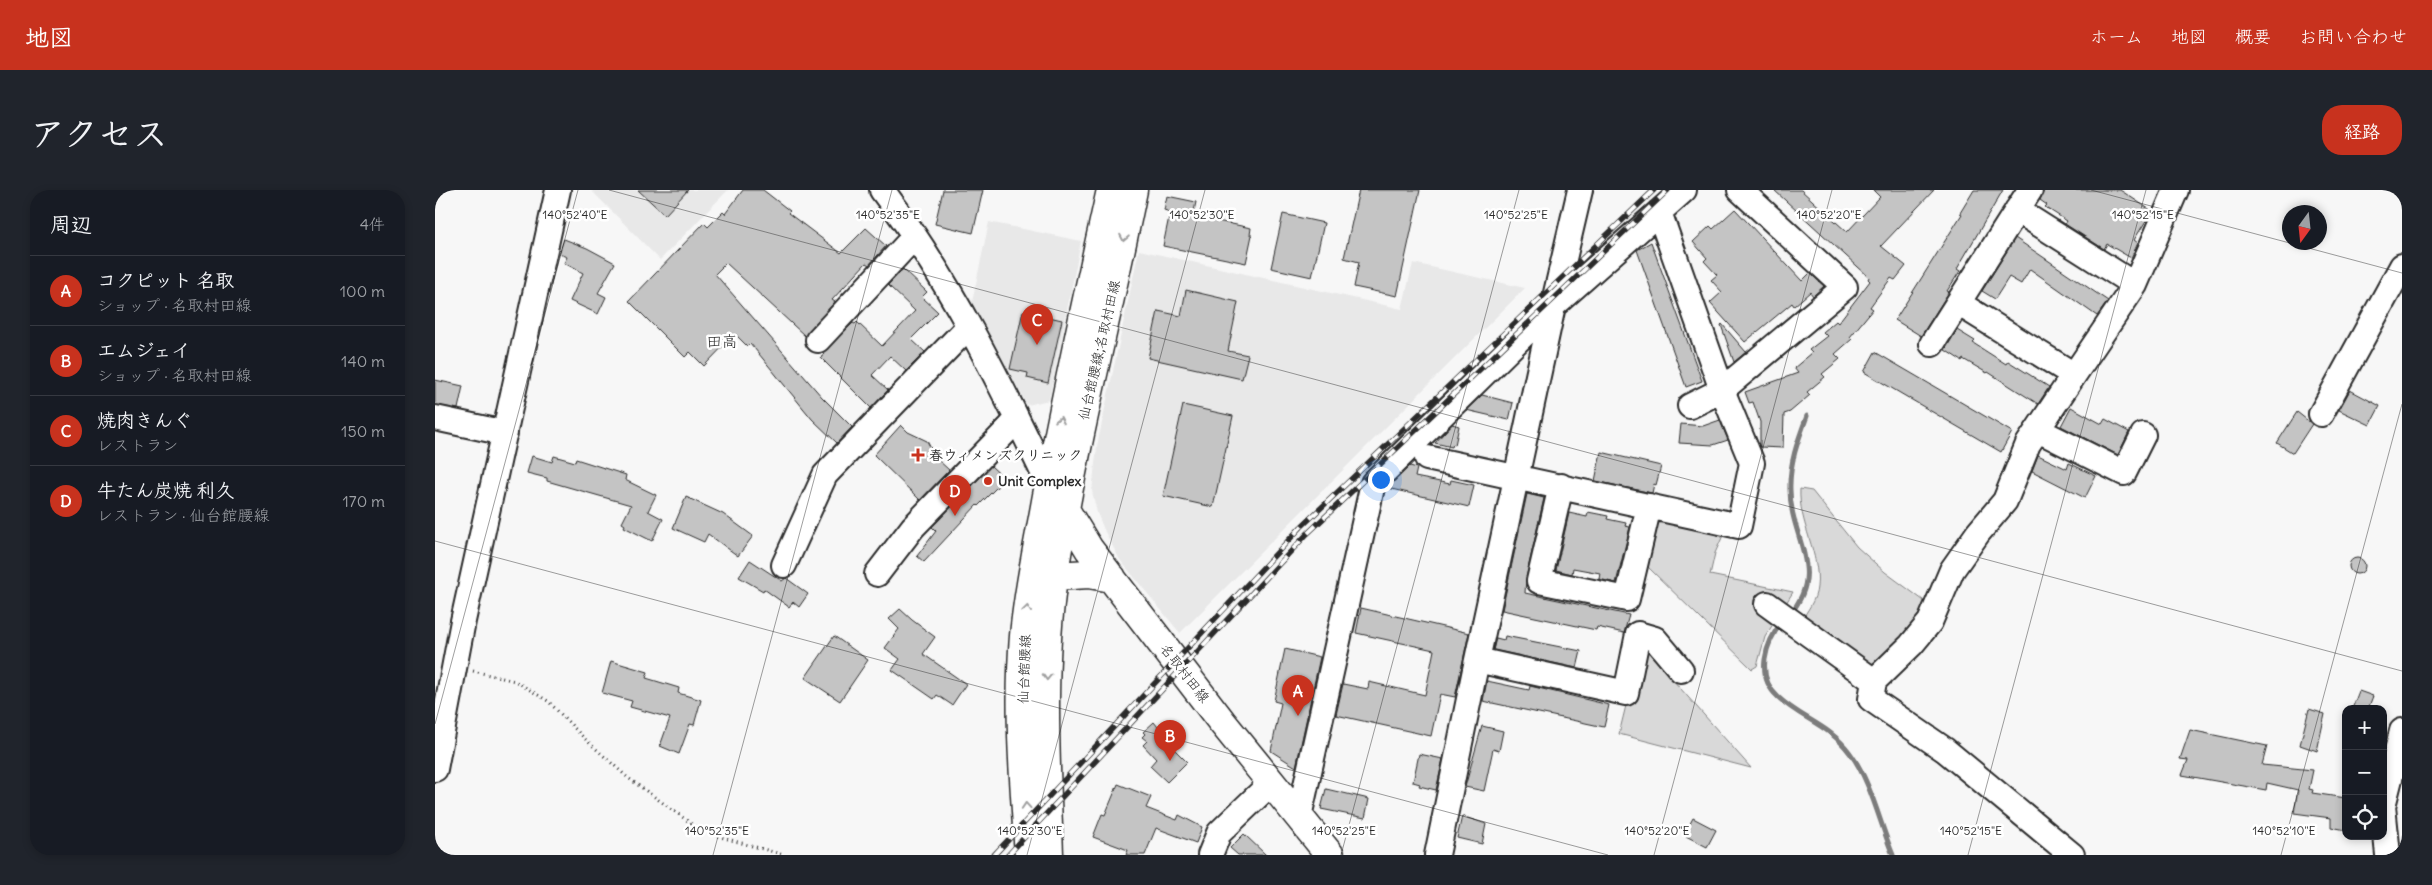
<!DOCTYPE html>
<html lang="ja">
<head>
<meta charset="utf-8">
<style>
  body { margin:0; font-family:Delius,"Klee One",sans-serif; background:#20242c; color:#f1f3f6 }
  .controls { position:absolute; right:15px; bottom:15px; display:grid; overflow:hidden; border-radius:10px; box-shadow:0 2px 8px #0003 }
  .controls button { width:45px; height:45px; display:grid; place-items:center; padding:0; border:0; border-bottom:1px solid #363941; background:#171b24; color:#f1f3f6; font:25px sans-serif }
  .compass { position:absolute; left:1847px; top:15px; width:45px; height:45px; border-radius:50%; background:#171b24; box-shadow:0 2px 8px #0003; rotate:195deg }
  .you { position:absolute; left:945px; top:289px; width:18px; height:18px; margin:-12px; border:4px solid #fff; border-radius:50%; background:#1a73e8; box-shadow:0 0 0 8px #1a73e833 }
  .badge { display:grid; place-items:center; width:32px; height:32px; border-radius:50%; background:#c8321e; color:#fff; font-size:16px; font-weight:700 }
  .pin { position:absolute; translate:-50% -41px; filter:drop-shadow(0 1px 2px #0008) }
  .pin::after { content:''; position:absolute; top:26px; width:18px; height:15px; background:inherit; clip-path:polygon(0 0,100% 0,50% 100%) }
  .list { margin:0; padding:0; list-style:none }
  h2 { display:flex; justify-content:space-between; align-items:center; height:65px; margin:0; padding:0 20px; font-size:21px }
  h2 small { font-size:16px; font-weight:400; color:#9ea1a6 }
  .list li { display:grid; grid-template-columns:32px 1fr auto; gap:15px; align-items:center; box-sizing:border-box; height:70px; padding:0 20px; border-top:1px solid #363941 }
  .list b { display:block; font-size:19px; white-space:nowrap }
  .list p { margin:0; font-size:16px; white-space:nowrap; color:#9ea1a6 }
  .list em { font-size:16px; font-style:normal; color:#9ea1a6 }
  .icon { flex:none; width:28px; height:28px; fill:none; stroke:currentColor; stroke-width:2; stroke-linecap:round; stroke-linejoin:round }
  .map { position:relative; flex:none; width:1967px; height:665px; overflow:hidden; border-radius:20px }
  header { display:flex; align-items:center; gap:30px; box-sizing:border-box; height:70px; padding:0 25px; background:#c8321e; color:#fff }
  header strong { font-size:24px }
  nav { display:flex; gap:28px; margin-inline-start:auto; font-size:18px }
  .intro { display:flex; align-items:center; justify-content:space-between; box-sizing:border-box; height:120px; padding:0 30px }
  h1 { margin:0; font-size:35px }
  .button { padding:12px 22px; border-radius:20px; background:#c8321e; color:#fff; font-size:18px; font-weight:700 }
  main { display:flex; gap:30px; padding:0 30px }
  aside { flex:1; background:#171b24; border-radius:20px; box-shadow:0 2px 8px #0003 }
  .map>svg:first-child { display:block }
  .built { fill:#e8e8e8 }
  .green { fill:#d9d9d9; stroke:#828282 }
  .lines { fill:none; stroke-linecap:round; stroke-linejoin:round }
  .stream { stroke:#7b7b7b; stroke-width:5 }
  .building { fill:#c4c4c4; stroke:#2b2b2b }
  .minor-casing { stroke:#2b2b2b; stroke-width:28 }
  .major-casing { stroke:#2b2b2b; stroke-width:31 }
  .path { stroke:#2b2b2b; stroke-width:3; stroke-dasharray:1 4; stroke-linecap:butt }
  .minor { stroke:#fff; stroke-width:24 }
  .major { stroke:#fff; stroke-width:28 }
  .rail-casing { stroke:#2b2b2b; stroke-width:5.5 }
  .rail { stroke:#fff; stroke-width:4; stroke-dasharray:11; stroke-linecap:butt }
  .oneway { stroke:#a0a0a0 }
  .ticks { fill:none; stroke:#2b2b2b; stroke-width:1; stroke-opacity:0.45 }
  .poi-dot { fill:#c8321e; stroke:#fff; stroke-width:2 }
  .labels { text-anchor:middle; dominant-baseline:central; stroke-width:5; stroke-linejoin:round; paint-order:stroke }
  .street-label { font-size:14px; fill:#2b2b2b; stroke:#fff }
  .poi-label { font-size:14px; font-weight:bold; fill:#2b2b2b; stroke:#fff; text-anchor:start }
  .quarter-label { font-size:16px; fill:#2b2b2b; stroke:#fff }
  .ticks-label { font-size:12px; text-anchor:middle; fill:#2b2b2b; stroke:#fff; stroke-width:5; stroke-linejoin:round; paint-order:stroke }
</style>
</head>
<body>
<header>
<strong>地図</strong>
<nav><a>ホーム</a><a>地図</a><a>概要</a><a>お問い合わせ</a></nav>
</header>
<div class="intro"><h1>アクセス</h1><a class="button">経路</a></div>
<main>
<aside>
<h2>周辺<small>4件</small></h2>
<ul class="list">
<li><span class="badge">A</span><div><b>コクピット 名取</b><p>ショップ · 名取村田線</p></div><em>100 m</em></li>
<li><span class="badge">B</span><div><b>エムジェイ</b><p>ショップ · 名取村田線</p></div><em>140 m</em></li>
<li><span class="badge">C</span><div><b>焼肉きんぐ</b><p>レストラン</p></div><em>150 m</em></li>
<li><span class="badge">D</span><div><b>牛たん炭焼 利久</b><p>レストラン · 仙台館腰線</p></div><em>170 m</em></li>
</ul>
</aside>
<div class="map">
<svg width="1967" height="665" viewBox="0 0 1967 665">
  <rect width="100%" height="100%" fill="#f7f7f7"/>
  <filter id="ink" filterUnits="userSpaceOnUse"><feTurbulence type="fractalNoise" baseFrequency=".02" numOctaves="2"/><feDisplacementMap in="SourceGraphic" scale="10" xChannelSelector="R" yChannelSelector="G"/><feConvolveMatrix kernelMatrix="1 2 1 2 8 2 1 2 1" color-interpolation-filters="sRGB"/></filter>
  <g filter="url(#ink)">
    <path class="built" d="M156,0H293L225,70Z
      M554,32L646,51L614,210L592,215L537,112Z
      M704,60L967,119L978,73L1090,98L745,443L685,370L670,342L662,323L657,301L662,256Z"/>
    <path class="green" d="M1365,299L1377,301L1422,357L1450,382L1496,416L1439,482L1366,431C1372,421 1381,410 1382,397C1386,365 1363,332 1365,299Z
      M1223,329L1290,341L1280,363L1275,385L1358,402L1330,447L1322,476L1317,479L1213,377Z
      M1206,454L1316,578L1184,544Z"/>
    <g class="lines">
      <path class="stream" d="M1355,424C1392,380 1355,348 1355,300C1354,274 1363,250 1372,226
        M1347,432C1330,453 1320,486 1343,507C1366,529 1395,535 1415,563C1435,589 1445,634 1458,665"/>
    </g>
    <path class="building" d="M203,0H253L230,25Z
      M308,0H328L355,21L353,23L406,63L431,38L451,56L434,75L431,73L397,110L400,112L370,146L291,73L280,84L387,207L417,237L402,253L377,229L315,153L312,156L300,144L269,176L255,162L250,167L194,111L269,33L273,37L288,22L290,24Z
      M508,0H548L538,43L500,34Z
      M924,0H985L962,106L919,97L924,72L909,68Z
      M1339,0H1366L1412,42L1445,7L1438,0H1499L1446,56L1471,76L1460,90L1456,88L1435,117L1438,119L1415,147L1417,149L1400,164L1405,169L1387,184L1390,187L1372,202L1375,205L1355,222L1349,224L1348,258L1325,257V232L1318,212L1314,213L1310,202L1363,183L1359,178L1377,163L1374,160L1392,146L1388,142L1401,131L1403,133L1435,91L1433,89L1434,87Z
      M1539,0H1568L1522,79L1525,81L1512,101L1514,102L1486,146L1460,130L1527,24L1525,23Z
      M1609,0H1685L1717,21L1699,50L1703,53L1696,68L1672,54L1669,59L1630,34L1632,31L1610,17L1612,15L1605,10Z
      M732,6L761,12L758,26L816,38L815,45H817L811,73L728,56L735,22L729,20Z
      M1300,19L1367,91L1375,83L1389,96L1378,106L1375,102L1359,116L1357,113L1310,152L1275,113L1287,102L1276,90L1282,85L1269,71L1272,68L1258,52L1275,36L1278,39Z
      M848,24L889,33L877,87L836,78Z
      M1580,48L1673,111L1662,126L1595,79L1586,94L1574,87L1560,109L1547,101Z
      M129,49L152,58L180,73L163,103L171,107L163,124L135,111L148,83L129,73L132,67L124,64Z
      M1216,52L1267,191L1251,197L1202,60Z
      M468,79L492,102L487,107L503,122L476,149L490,162L471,181L455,166L437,185L453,200L436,218L386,168L389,164L387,163L418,133L420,134L422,132L447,156L480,121L453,95Z
      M751,100L803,112L793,161L813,165L807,189L713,168L723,121L746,126Z
      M588,121L627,130L613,193L592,188L593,183L575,179Z
      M1287,134L1311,162L1299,172L1286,135Z
      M1522,140L1540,151L1538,153L1571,174L1573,171L1614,197L1603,214L1553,182L1552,183L1528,169L1527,171L1510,160Z
      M1440,162L1577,242L1566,262L1429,182Z
      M0,190L28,196L23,219L0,215Z
      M1915,200L1945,216L1935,235L1904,220Z
      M1047,205L1078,213L1074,230L1031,220Z
      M748,215L798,226L778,317L728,306Z
      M1636,217L1667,234L1670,229L1694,242L1683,265L1626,236Z
      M1862,222L1877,234L1858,263L1842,253Z
      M1285,230L1293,250L1278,255L1244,253L1246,234L1268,236Z
      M1017,234L1024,236L1020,255L1018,254L1017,257L1000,253Z
      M466,235L473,242L492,251L501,268L514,280L485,310L439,265Z
      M1166,262L1226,276L1221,295L1219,294L1217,303L1160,291Z
      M1603,265L1632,279L1634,273L1661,286L1650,308L1597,281Z
      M97,266L117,272L119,266L140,272L141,269L191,285L190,290L221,305L213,321L228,329L217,351L189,337L190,335L187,333L196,315L112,291V288L92,283Z
      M556,276L570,289L543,316L542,315L489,372L482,366L501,341L497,337Z
      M975,276L982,278L980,287L1015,294L1016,290L1039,295L1034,317L952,298Z
      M1092,304L1109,308L1091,388L1090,403L1194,425L1189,443L1162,437L1161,440L1067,420Z
      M251,307L288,324L318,346L303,366L273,344L269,352L238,338Z
      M1153,322L1173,326L1172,329L1191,333L1190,336L1195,337L1181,393L1164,389L1165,383L1138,378L1137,384L1121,380L1134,323L1152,327Z
      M1914 376a8 8 0 1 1 16 0a8 8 0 1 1-16 0Z
      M315,370L347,391L351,388L373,404L364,417L358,412L354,417L329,399L328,401L304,387Z
      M926,418L1034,443L1020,507L1005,504L996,546L901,525L908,494L933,499L934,492L990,505L999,460L921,443Z
      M465,419L477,430L500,447L488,464L531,494L517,515L502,505L499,509L457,480L465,469L450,458L464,439L454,429Z
      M399,446L433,470L405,511L370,488Z
      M1070,446L1146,461L1142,478L1058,460L1061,448L1069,450Z
      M850,459L885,467L861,577L836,561L846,513L839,511Z
      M176,471L213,482L211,488L244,498L243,503L266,510L259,535L255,534L244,564L225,556L235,528L195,517L197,511L167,503Z
      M1052,491L1094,500L1095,496L1174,515L1169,537L1048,511Z
      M1924,501L1938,506L1933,519H1917Z
      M1874,519L1890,524L1882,561L1865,555Z
      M719,532L731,547L729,549L752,572L732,592L715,576L721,569L708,555L712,551L707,547L710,544L708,542Z
      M1047,536L1068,541L1064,561L1058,559L1049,601L1030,597Z
      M1755,540L1832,556L1827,575L1878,580L1874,599L1878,600L1877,603L1911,608V640L1896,637V628L1859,623L1863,600L1832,593L1831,600L1747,585L1753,570L1745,569Z
      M984,564L1008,569L1001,600L984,596L985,594L978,592Z
      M683,594L716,607L711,618L742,630L744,625L767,637L761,653L721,638L710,665H691L693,660L658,647L667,624L670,625Z
      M891,599L934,609L930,628L886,619Z
      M1027,626L1051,634L1047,654L1022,648Z
      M1258,628L1281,640L1272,657L1249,645Z
      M809,644L831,665H803L795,658Z"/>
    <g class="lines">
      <defs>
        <path id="minor" d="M447,0C515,90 566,194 614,295
          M1595,0L1523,113L1639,185L1700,95L1741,0
          M1582,20L1700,95
          M1224,22L1287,200L1410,97L1305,0
          M383,150L479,47
          M1497,154L1523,113
          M1886,224L1967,76
          M0,228L70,243
          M1603,240L1689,283L1708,245
          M992,268L1304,336L1317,273L1287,200L1255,216
          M1126,296L1104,391L1192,409L1214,316
          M349,375L390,285L533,137
          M442,384L478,337L582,230
          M1332,414L1439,491L1436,509L1510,560L1637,665
          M1042,470L1118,116L1249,0
          M1439,491L1476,455L1495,432L1517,380L1543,343L1570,311L1593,254L1639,185
          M0,579L28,431L123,0
          M864,627L938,293L1118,116L1145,0
          M775,665L784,643L836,593
          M1002,665L1042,470L1191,503L1203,444L1220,449L1246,480
          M1953,665L1948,616L1967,541"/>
        <path id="major" d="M626,313L654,359L787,532L895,665
          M619,386L654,384L677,388
          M594,665C589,592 583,519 589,446C593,400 603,356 611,311C630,207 653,104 676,0
          M614,665C611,574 605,480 618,389C638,258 672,130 698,0"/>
      </defs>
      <use href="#minor" class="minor-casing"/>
      <use href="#major" class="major-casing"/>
      <path class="path" d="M38,481L80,491L113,511L149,548L192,587L261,637L282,646L349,665"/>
      <use href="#minor" class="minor"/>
      <use href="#major" class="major"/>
      <defs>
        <path id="rail" d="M559,665L866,337L1219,0
          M573,665L872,344L1233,0"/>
      </defs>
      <use href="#rail" class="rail-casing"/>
      <use href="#rail" class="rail"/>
    </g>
    <defs><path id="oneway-chevron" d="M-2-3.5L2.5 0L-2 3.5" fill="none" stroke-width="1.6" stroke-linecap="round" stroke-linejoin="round" transform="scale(1.25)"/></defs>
    <g class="oneway">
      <use href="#oneway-chevron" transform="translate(689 48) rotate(101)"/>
      <use href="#oneway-chevron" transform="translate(625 230) rotate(-79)"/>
      <use href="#oneway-chevron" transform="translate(592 419) rotate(-83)"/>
      <use href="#oneway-chevron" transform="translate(612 487) rotate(92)"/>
      <use href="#oneway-chevron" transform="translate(591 616) rotate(-94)"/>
    </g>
  </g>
  <path class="ticks" d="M174,0L1967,481M1656,0L1967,83M0,351L1173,665M0,534L143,0M278,665L457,0M592,665L770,0M906,665L1084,0M1219,665L1397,0M1533,665L1711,0M1846,665L1967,214"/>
  <g class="poi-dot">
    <path d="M480.5 257.5h5v5h5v5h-5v5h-5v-5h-5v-5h5z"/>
    <circle cx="553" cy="291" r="5"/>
  </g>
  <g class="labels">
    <g class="street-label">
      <text transform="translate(664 160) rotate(-77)">仙台館腰線;名取村田線</text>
      <text transform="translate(589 479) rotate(-88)">仙台館腰線</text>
      <text transform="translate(750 483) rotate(52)">名取村田線</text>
    </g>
    <g class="poi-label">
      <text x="494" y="265">春ウィメンズクリニック</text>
      <text x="563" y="291">Unit Complex</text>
    </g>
    <g class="quarter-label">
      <text x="287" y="151">田高</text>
    </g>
  </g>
  <g class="ticks-label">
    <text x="140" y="29">140°52'40"E</text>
    <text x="453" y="29">140°52'35"E</text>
    <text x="767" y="29">140°52'30"E</text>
    <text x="1081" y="29">140°52'25"E</text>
    <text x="1394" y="29">140°52'20"E</text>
    <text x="1708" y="29">140°52'15"E</text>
    <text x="282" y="645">140°52'35"E</text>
    <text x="595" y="645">140°52'30"E</text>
    <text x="909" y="645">140°52'25"E</text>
    <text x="1222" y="645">140°52'20"E</text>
    <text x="1536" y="645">140°52'15"E</text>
    <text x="1849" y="645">140°52'10"E</text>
  </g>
</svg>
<div class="controls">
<button>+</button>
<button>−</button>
<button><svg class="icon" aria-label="locate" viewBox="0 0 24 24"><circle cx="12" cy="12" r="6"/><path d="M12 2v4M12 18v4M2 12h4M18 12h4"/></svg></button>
</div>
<svg class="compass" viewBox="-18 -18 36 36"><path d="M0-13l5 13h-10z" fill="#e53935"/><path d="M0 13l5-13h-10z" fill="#9ea1a6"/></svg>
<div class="you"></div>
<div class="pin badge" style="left:863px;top:526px">A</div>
<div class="pin badge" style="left:735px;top:571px">B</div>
<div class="pin badge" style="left:602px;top:155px">C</div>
<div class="pin badge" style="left:520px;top:326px">D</div>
</div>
</main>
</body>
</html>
